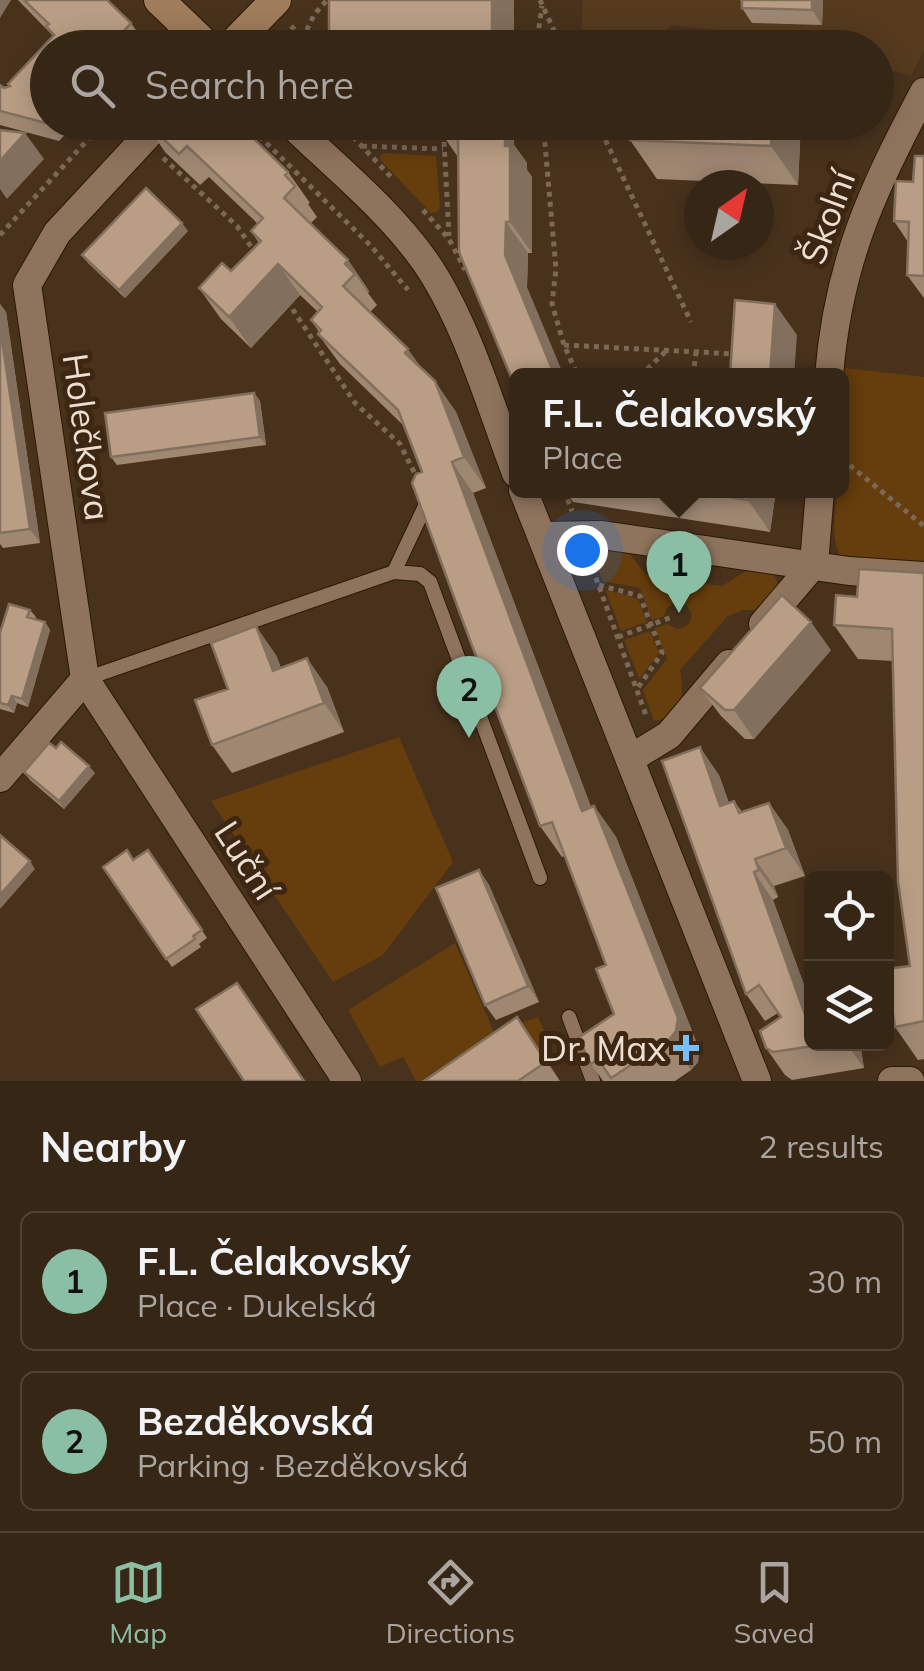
<!DOCTYPE html>
<html lang="en">
<head>
<meta charset="utf-8">
<style>
  body { margin:0; font-family:Mulish,sans-serif; background:#3d2e1e; color:#f1f3f6 }
  .controls { position:absolute; right:30px; bottom:30px; display:grid; overflow:hidden; border-radius:15px; box-shadow:0 5px 25px #0003 }
  .controls button { width:90px; height:90px; display:grid; place-items:center; padding:0; border:0; border-bottom:2px solid #504334; background:#362615; color:#f1f3f6; font:50px sans-serif }
  .compass { position:absolute; left:684px; top:170px; width:90px; height:90px; border-radius:50%; background:#362615; box-shadow:0 5px 25px #0003; rotate:34deg }
  .you { position:absolute; left:582px; top:550px; width:35px; height:35px; margin:-25px; border:8px solid #fff; border-radius:50%; background:#1a73e8; box-shadow:0 0 0 15px #1a73e833 }
  .badge { display:grid; place-items:center; width:65px; height:65px; border-radius:50%; background:#8abfa5; color:#111; font-size:32px; font-weight:700 }
  .pin { position:absolute; translate:-50% -82px; filter:drop-shadow(0 2px 5px #0008) }
  .pin::after { content:''; position:absolute; top:52px; width:35px; height:30px; background:inherit; clip-path:polygon(0 0,100% 0,50% 100%) }
  .popup { position:absolute; left:509px; top:368px; width:340px; height:130px; box-sizing:border-box; display:grid; place-content:center; border-radius:15px; background:#362615; filter:drop-shadow(0 2px 8px #0005); font-size:32px; white-space:nowrap; color:#aaa5a0 }
  .popup b { font-size:38px; color:#f1f3f6 }
  .popup::after { content:''; position:absolute; left:50%; top:100%; margin-left:-20px; border:20px solid transparent; border-top-color:#362615 }
  .list { margin:0; padding:0; list-style:none }
  h2 { display:flex; justify-content:space-between; align-items:center; height:130px; margin:0; padding:0 40px; font-size:42px }
  h2 small { font-size:32px; font-weight:400; color:#aaa5a0 }
  .list li { display:grid; grid-template-columns:65px 1fr auto; gap:30px; align-items:center; box-sizing:border-box; height:140px; margin:0 20px 20px; padding:0 20px; border:2px solid #504334; border-radius:15px }
  .list b { display:block; font-size:38px; white-space:nowrap }
  .list p { margin:0; font-size:32px; white-space:nowrap; color:#aaa5a0 }
  .list em { font-size:32px; font-style:normal; color:#aaa5a0 }
  .icon { flex:none; width:55px; height:55px; fill:none; stroke:currentColor; stroke-width:2; stroke-linecap:round; stroke-linejoin:round }
  .map { position:relative; flex:none; width:924px; height:1081px; overflow:hidden }
  .search { position:absolute; background:#362615; box-shadow:0 5px 25px #0003; left:30px; right:30px; top:30px; height:110px; display:flex; align-items:center; gap:25px; box-sizing:border-box; padding:0 35px; border-radius:55px; color:#aaa5a0; font-size:38px }
  .sheet { height:450px; background:#362615 }
  nav { display:flex; justify-content:space-around; align-items:center; box-sizing:border-box; height:140px; border-top:2px solid #504334; background:#362615; font-size:28px; color:#aaa5a0 }
  nav a { display:grid; justify-items:center; gap:5px }
  nav .on { color:#8abfa5 }
  .map>svg:first-child { display:block }
  .built { fill:#553a1e }
  .green { fill:#663d0c }
  .lines { fill:none; stroke-linecap:round; stroke-linejoin:round }
  .lane-casing { stroke:#2d1904; stroke-width:16 }
  .street-casing { stroke:#2d1904; stroke-width:30 }
  .secondary-casing { stroke:#2d1904; stroke-width:32 }
  .path { stroke:#7b6855; stroke-width:5; stroke-dasharray:5 5; stroke-linecap:butt }
  .lane { stroke:#8e745d; stroke-width:14 }
  .street { stroke:#8e745d; stroke-width:28 }
  .secondary { stroke:#9f7c5b; stroke-width:30 }
  .wall { fill:#9f8872 }
  .shaded-wall { fill:#826f5d }
  .building { fill:#b99e85; stroke:#826f5d; stroke-width:2.5 }
  .poi-dot { fill:#78bff8; stroke:#3d2712; stroke-width:4 }
  .labels { text-anchor:middle; dominant-baseline:central; stroke-width:10; stroke-linejoin:round; paint-order:stroke }
  .street-label { font-size:35px; fill:#eddfd2; stroke:#3d2712 }
  .poi-label { font-size:35px; fill:#eddfd2; stroke:#3d2712; text-anchor:end }
</style>
</head>
<body>
<div class="map">
<svg width="924" height="1081" viewBox="0 0 924 1081">
  <rect width="100%" height="100%" fill="#48321c"/>
  <path class="built" d="M583,0H924V51L911,76L877,66L876,48L813,47L779,37L671,25L652,47L580,48Z"/>
  <path class="green" d="M383,153L436,156L440,208L437,212L431,213L381,161L380,156Z
    M844,368L924,377V567L846,563C828,546 836,513 837,491L842,490Z
    M608,545L626,549L647,576L722,586L751,568L772,572L778,583V593L763,610H743L727,617L680,670C684,696 684,716 654,721L643,690L667,659L655,628L667,624L677,629C687,628 692,622 691,612L685,604L676,602L667,608L664,616L652,620L640,588L603,581L591,552Z
    M608,590L638,599L647,622L621,631L606,592Z
    M650,631L659,653L639,679L624,640Z
    M399,737L453,862L383,955L333,982L211,801Z
    M455,943L494,1032L538,1017L552,1047L497,1081H416L403,1057L380,1067L348,1010Z"/>
  <g class="lines">
    <defs>
      <path id="lane" d="M394,572L428,500
        M85,679L394,572L420,574L430,582L540,878
        M569,1017L593,1081"/>
      <path id="street" d="M160,122L57,233L27,285L85,679L347,1081
        M289,122C334,166 387,208 424,260C466,320 490,405 516,473
        M829,376C838,263 872,190 924,92
        M523,490L757,1081
        M542,536L602,535L849,571L924,576
        M814,564L820,490
        M763,624L814,564
        M630,759L669,735L729,664
        M0,778L85,679
        M892,1081H910"/>
      <path id="secondary" d="M159,0L209,48
        M229,48L276,0"/>
    </defs>
    <use href="#lane" class="lane-casing"/>
    <use href="#street" class="street-casing"/>
    <use href="#secondary" class="secondary-casing"/>
    <path class="path" d="M540,0L562,48
      M291,26L302,37L335,38
      M298,48L314,15L327,0
      M536,48L542,6
      M245,122L371,246L408,290
      M339,122L391,177
      M443,122L449,236
      M543,122L556,269L552,304L564,345L578,376
      M597,122L691,322
      M362,146L443,149
      M163,158L237,226L256,254
      M423,210L449,239L465,270
      M0,235L104,122
      M287,301L355,403L400,444L418,480
      M564,345L735,354
      M640,376L666,351
      M693,376L696,352
      M842,459L924,526
      M564,490L572,511
      M589,559L647,718
      M599,585L640,596L662,653L637,689
      M618,637L672,617"/>
    <use href="#lane" class="lane"/>
    <use href="#street" class="street"/>
    <use href="#secondary" class="secondary"/>
  </g>
  <path class="wall" d="M18,0H107L131,23L144,42L138,48H48V122H77L59,141L0,125V85L4,88L9,86L53,36Z
    M740,0H823L822,25L752,23L742,8V3Z
    M145,122H238L288,172L310,203L308,204L317,217L310,224L348,260L369,291L368,293L377,305L370,312L422,369L456,412L486,488L473,493L591,807L594,806L616,837L699,1049L698,1062L691,1070L675,1081H603L591,1064L614,1014L606,965L565,856L562,857L540,826L422,472L404,426L340,364L318,334L319,332L311,320L318,312L300,295L251,348L221,319L199,288L231,271L259,243L251,231L258,224L209,177L200,185L165,152Z
    M371,122H514V145L527,163V170L532,177V253H528L527,287L458,157L442,134H379Z
    M801,122L798,185L657,179L630,140Z
    M924,156V298L907,275L908,242L894,221Z
    M188,231L125,298L88,263L82,255Z
    M0,304L6,312L40,543L3,548L0,544Z
    M254,393L260,401L266,445L117,465L111,457Z
    M565,490H776L770,532L573,502Z
    M924,573V1059L918,1060L895,1027L910,966L893,661L858,659L834,625L857,597Z
    M30,610L36,617L35,619L45,622L50,630L28,707L17,703L14,713L0,709V633Z
    M831,650L754,739H745L721,716L700,688Z
    M276,655L281,668L327,687L344,732L232,773L212,745L228,689Z
    M24,772L95,773L64,809L30,780Z
    M719,775L729,803L734,801L742,812L769,803L788,830L805,876L774,886L778,897L773,900L812,1007V1044H860L864,1068L792,1080L785,1075L766,1048L781,1017L778,1013L765,1021L746,994Z
    M148,850L207,938L199,944L201,947L172,967L103,867L134,860Z
    M479,870L489,885L539,1002L496,1020L485,1005Z
    M517,1017L560,1081H424Z"/>
  <path class="shaded-wall" d="M0,0H11L0,18Z
    M492,0H514V48H492Z
    M812,0H823L822,25L812,10Z
    M492,122H514V145L527,163V170L532,177V253L510,222L492,131Z
    M772,122H801L798,185L771,146Z
    M25,133L44,159L7,199L0,189V161Z
    M506,222L528,253L527,287L564,376H555L505,255Z
    M182,223L188,231L125,298L119,290Z
    M348,260L369,291L368,293L355,274L345,264Z
    M278,264L300,295L251,348L229,317Z
    M0,304L6,312L40,543L30,529L0,327Z
    M775,304L797,335L794,376H770Z
    M408,349L430,380L405,353Z
    M435,381L456,412L486,488L464,457Z
    M254,393L260,401L266,445L260,437Z
    M452,462L473,493L604,842L582,811Z
    M749,490H776L770,532L748,500Z
    M45,622L50,630L28,707L22,699Z
    M811,622L831,650L754,739L734,710Z
    M256,626L276,655L293,700L273,671Z
    M307,658L327,687L344,732L324,703Z
    M12,696L17,703L14,713L8,705Z
    M700,747L719,775L739,833L720,806Z
    M89,766L95,773L64,809L59,801Z
    M769,803L788,830L805,876L786,848Z
    M594,806L616,837L699,1049L698,1062L691,1070L669,1040Z
    M755,859L774,886L778,897L759,870Z
    M30,861L35,869L0,909V895Z
    M479,870L489,885L539,1002L528,986Z
    M754,872L773,900L812,1007V1028L808,1023Z
    M517,1017L544,1056L560,1081L546,1062Z
    M847,1044H860L864,1068Z"/>
  <path class="building" d="M24,0H107L131,23L108,48H48V122L46,123L0,111V85L4,88L10,86L8,84L54,35L46,26L49,24Z
    M329,0H492V48H329Z
    M742,0H812V10L742,8Z
    M146,122H237L288,172L285,175L295,186L284,198L348,260L345,264L355,274L343,286L408,349L405,353L435,381L464,457L452,462L582,811L594,806L678,1018L676,1031L669,1040L611,1078L598,1059L591,1064L578,1038L614,1014L596,969L606,965L552,822L540,826L462,619L412,483L416,474L422,472L398,410L318,334L321,330L311,320L322,307L278,264L229,317L199,288L222,263L231,271L261,241L251,231L263,218L187,146L179,154Z
    M440,122H492V131H505V146H510V222H506L505,255L555,376H516V389L459,252L458,132H440Z
    M630,122H772L771,146L630,140Z
    M0,130L25,133L0,161Z
    M915,156H924V276L907,275L909,222L894,221L896,181L913,182Z
    M146,188L182,223L119,290L82,255Z
    M735,300L775,304L770,376H730Z
    M0,327L30,529L0,533Z
    M254,393L260,437L111,457L105,413Z
    M684,490H749L748,500Z
    M859,569L924,573V1021L895,1027L886,969L910,966L898,882L892,629L834,625L836,595L857,597Z
    M782,595L811,622L734,710H725L700,688Z
    M9,604L30,610L27,617L45,622L22,699L12,696L8,705L0,703V633Z
    M256,626L273,671L307,658L324,703L212,745L195,700L228,689L211,643Z
    M61,742L89,766L59,801L24,772L49,743L56,748Z
    M700,747L720,806L734,801L739,813L769,803L786,848L755,859L759,870L754,872L808,1023H812V1044H827L773,1052L766,1048L760,1031L781,1017L759,985L746,994L662,761Z
    M0,835L30,861L0,895Z
    M127,850L133,860L148,850L202,930L193,936L195,939L166,959L103,867Z
    M479,870L528,986L485,1005L436,888Z
    M237,983L304,1081H244L196,1009Z
    M517,1017L546,1062L518,1081H424Z"/>
  <path class="poi-dot" d="M681 1033h10v10h10v10h-10v10h-10v-10h-10v-10h10z"/>
  <g class="labels">
    <g class="street-label">
      <text transform="translate(827 217) rotate(-70)">Školní</text>
      <text transform="translate(87 437) rotate(82)">Holečkova</text>
      <text transform="translate(247 860) rotate(57)">Luční</text>
    </g>
    <g class="poi-label">
      <text x="666" y="1048">Dr. Max</text>
    </g>
  </g>
</svg>
<div class="controls">
<button><svg class="icon" aria-label="locate" viewBox="0 0 24 24"><circle cx="12" cy="12" r="6"/><path d="M12 2v4M12 18v4M2 12h4M18 12h4"/></svg></button>
<button><svg class="icon" aria-label="layers" viewBox="0 0 24 24"><path d="M12 4l9 5-9 5-9-5zM3 14l9 5 9-5"/></svg></button>
</div>
<svg class="compass" viewBox="-18 -18 36 36"><path d="M0-13l5 13h-10z" fill="#e53935"/><path d="M0 13l5-13h-10z" fill="#aaa5a0"/></svg>
<div class="you"></div>
<div class="pin badge" style="left:679px;top:613px">1</div>
<div class="popup"><b>F.L. Čelakovský</b>Place</div>
<div class="pin badge" style="left:469px;top:738px">2</div>
<div class="search"><svg class="icon" aria-label="search" viewBox="0 0 24 24"><circle cx="10" cy="10" r="6"/><path d="M15 15l6 6"/></svg>Search here</div>
</div>
<section class="sheet">
<h2>Nearby<small>2 results</small></h2>
<ul class="list">
<li><span class="badge">1</span><div><b>F.L. Čelakovský</b><p>Place · Dukelská</p></div><em>30 m</em></li>
<li><span class="badge">2</span><div><b>Bezděkovská</b><p>Parking · Bezděkovská</p></div><em>50 m</em></li>
</ul>
</section>
<nav>
<a class="on"><svg class="icon" aria-label="map" viewBox="0 0 24 24"><path d="M3 6l6-2 6 2 6-2v14l-6 2-6-2-6 2zM9 4v14M15 6v14"/></svg>Map</a>
<a><svg class="icon" aria-label="directions" viewBox="0 0 24 24"><path d="M12 3l9 9-9 9-9-9zM9 14v-3h6M13 9l2 2-2 2"/></svg>Directions</a>
<a><svg class="icon" aria-label="saved" viewBox="0 0 24 24"><path d="M7 4h10v16l-5-4-5 4z"/></svg>Saved</a>
</nav>
</body>
</html>
